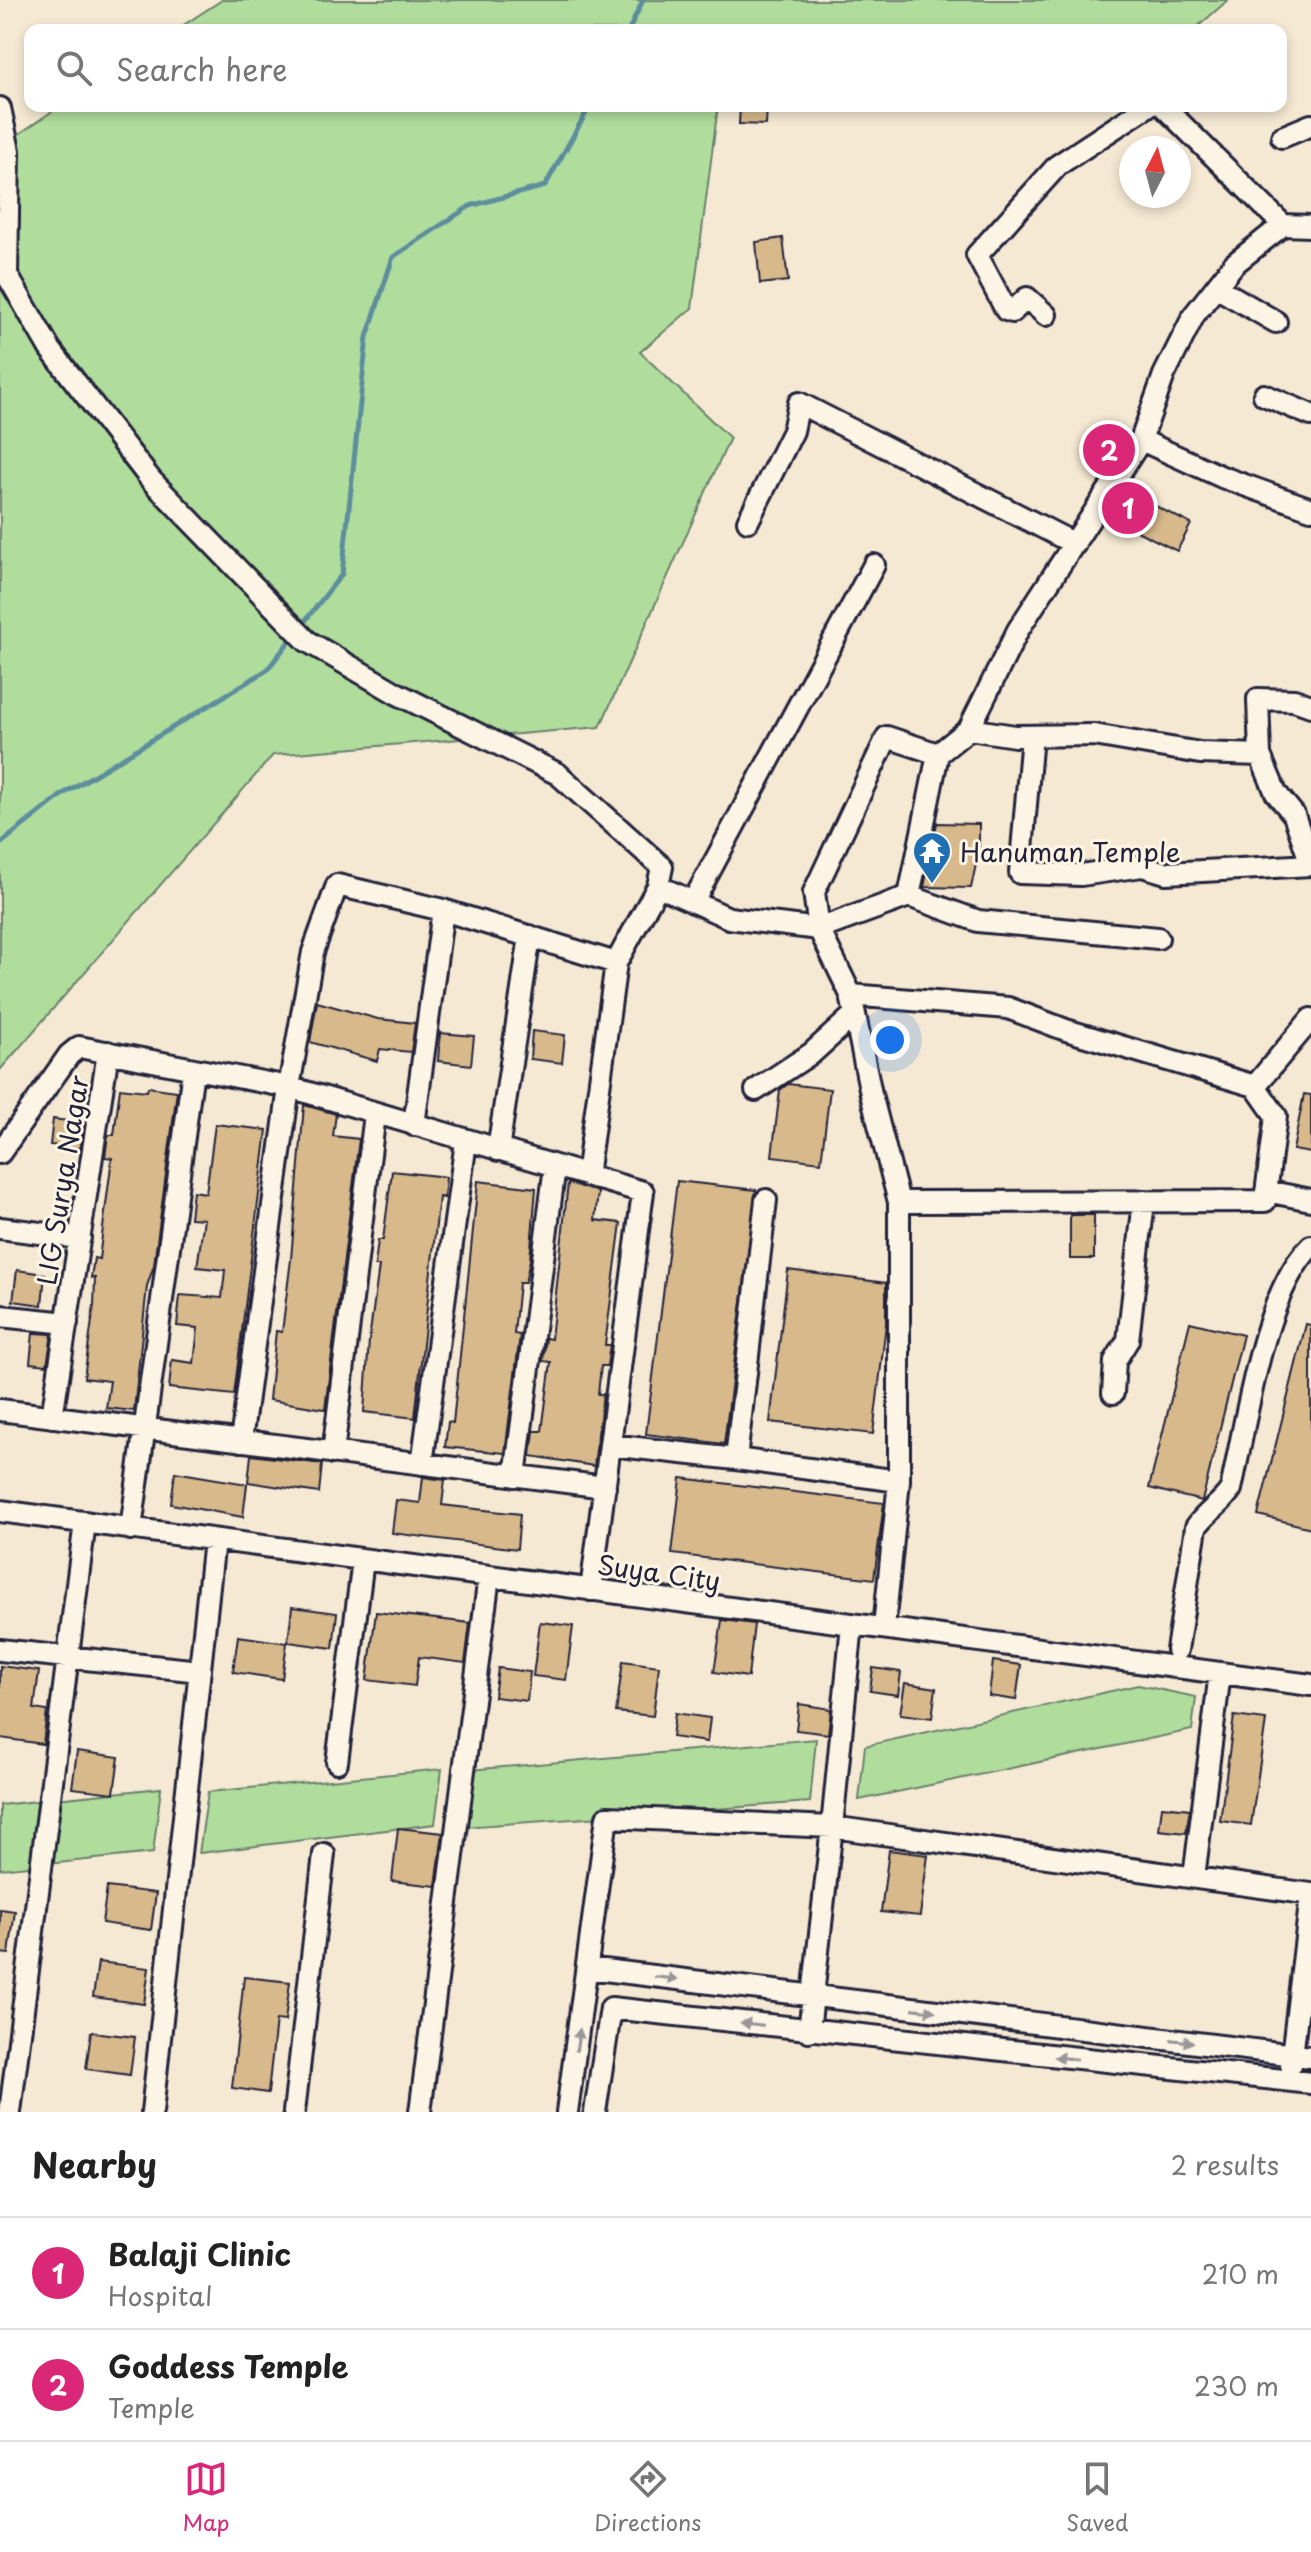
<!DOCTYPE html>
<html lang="en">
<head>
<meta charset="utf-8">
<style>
  body { margin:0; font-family:"Playpen Sans",sans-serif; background:#f6f6f6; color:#222 }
  .compass { position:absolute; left:1119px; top:136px; width:72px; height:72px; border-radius:50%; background:#fff; box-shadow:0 4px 12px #0003; rotate:6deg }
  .you { position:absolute; left:890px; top:1040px; width:28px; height:28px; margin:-20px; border:6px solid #fff; border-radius:50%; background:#1a73e8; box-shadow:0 0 0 12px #1a73e833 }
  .badge { display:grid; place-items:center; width:52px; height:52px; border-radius:50%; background:#db2777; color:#fff; font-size:26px; font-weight:700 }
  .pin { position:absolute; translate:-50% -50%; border:4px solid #fff; box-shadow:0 2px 8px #0006 }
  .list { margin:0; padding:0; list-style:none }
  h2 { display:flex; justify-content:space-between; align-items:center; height:104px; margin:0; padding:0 32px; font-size:34px }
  h2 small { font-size:26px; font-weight:400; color:#767676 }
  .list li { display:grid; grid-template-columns:52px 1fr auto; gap:24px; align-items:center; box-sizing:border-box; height:112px; padding:0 32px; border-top:2px solid #e0e0e0 }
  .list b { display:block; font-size:30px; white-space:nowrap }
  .list p { margin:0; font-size:26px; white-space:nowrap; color:#767676 }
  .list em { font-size:26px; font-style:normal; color:#767676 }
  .icon { flex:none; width:44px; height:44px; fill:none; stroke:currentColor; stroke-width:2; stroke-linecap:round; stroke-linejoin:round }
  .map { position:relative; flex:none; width:1311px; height:2112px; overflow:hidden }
  .search { position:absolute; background:#fff; box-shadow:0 4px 12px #0003; left:24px; right:24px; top:24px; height:88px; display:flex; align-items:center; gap:20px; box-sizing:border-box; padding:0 28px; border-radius:16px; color:#767676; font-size:30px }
  .sheet { height:328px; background:#fff }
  nav { display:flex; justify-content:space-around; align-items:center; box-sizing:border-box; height:112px; border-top:2px solid #e0e0e0; background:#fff; font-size:22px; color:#767676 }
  nav a { display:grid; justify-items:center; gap:4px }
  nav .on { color:#db2777 }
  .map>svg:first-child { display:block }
  .green { fill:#b0dd9c; stroke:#69806c; stroke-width:2 }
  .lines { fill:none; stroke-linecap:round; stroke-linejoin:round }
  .stream { stroke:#5d8e9d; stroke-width:5 }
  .building { fill:#d7b98b; stroke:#22223b; stroke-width:2 }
  .minor-casing { stroke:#22223b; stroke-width:26 }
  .minor { stroke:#fcf5e5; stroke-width:20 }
  .oneway { fill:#9a9698 }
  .labels { text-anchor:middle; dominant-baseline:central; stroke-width:6; stroke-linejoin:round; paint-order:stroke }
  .poi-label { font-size:26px; fill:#22223b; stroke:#fcf5e5; text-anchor:start }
  .street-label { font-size:26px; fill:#22223b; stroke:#fcf5e5 }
</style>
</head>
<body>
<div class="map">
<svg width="1311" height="2112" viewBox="0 0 1311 2112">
  <rect width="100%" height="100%" fill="#f5e9d3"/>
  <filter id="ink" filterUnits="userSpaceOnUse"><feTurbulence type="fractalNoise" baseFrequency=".0125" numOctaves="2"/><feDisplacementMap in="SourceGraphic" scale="16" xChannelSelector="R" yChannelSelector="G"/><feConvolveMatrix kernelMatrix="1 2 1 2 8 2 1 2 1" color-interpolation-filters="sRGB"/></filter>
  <g filter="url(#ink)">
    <path class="green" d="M222,0H1228L1194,30H176Z
      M60,106H718L692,308L640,352L730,438L600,727L273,755L0,1070V147Z
      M1138,1685L1196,1697L1192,1730L859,1800L865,1746Z
      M816,1739L810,1802L462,1827L470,1770Z
      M442,1769L435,1824L199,1853L208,1792Z
      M161,1788L153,1853L0,1869V1805Z"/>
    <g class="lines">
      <path class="stream" d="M629,30L643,0
        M301,626L342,574L367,337L393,257L470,206L545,186L590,106
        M0,844L63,794L267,670L295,634"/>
    </g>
    <path class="building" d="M740,106H767L766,125L739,124Z
      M783,238L788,281L760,284L756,242Z
      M1124,490L1191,524L1177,551L1107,516Z
      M937,823L979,824V850L971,888L924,887Z
      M317,1002L378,1019L415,1023L411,1052L380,1049L377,1061L310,1042Z
      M532,1031L565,1035L562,1063L530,1059Z
      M440,1033L474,1036L471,1065L438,1061Z
      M788,1084L830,1089L821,1162L772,1156L780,1090Z
      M148,1087L177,1091L154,1265L147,1286L134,1411L106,1408L110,1381L84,1378L94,1306L95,1278H91L94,1258L99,1259L112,1158L105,1157L108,1135H114L120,1088L147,1091Z
      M1304,1094L1311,1095V1153L1293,1150Z
      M304,1105L336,1114L333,1136L359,1139L325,1409L269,1400L276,1331L282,1332L291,1259Z
      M53,1119L84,1123L80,1149L50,1145Z
      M215,1124L267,1130L234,1395L169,1388L172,1360L194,1363L198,1328L177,1326L180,1295L222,1298L225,1270L197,1267L204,1219L190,1218L193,1191L206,1193Z
      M392,1171L446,1177L444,1198L439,1197L415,1418L364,1412L369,1340L379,1266H375L378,1240H383Z
      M478,1181L536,1188L530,1260L525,1283H519L514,1334L520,1335L505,1453L445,1447L448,1422L453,1423Z
      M677,1181L756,1190L724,1444L646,1434Z
      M568,1183L598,1192L595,1220L621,1223L605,1345H610L607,1366H601L598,1394H603L594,1466L531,1456L534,1431H542L551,1362L543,1361L546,1338L551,1339Z
      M1070,1215H1094V1259H1070Z
      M17,1270L45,1274L42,1305L13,1301Z
      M788,1270L886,1283V1324L873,1434L770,1422Z
      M1190,1322L1243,1335L1202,1501L1149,1488Z
      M1306,1324L1311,1325V1528L1258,1515Z
      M33,1333L52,1334L47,1365L30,1363Z
      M251,1455L322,1464L319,1493L248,1482Z
      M175,1472L247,1484L243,1517L171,1504Z
      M423,1477L445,1480L442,1505L520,1514L517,1549L392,1533L396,1500L420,1503Z
      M681,1478L884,1503L874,1579L672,1554Z
      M292,1607L337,1613L333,1648L288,1642Z
      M376,1612L470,1623L465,1663L419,1657L415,1686L367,1680Z
      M722,1620L754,1624L748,1677L714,1672Z
      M540,1622L573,1626L566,1680L533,1676Z
      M238,1636L287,1643L282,1679L233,1672Z
      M623,1661L659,1666L653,1716L616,1712Z
      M993,1661L1021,1665L1016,1700L989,1696Z
      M0,1666L39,1671L34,1709L47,1711L43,1744L0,1738Z
      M498,1668L530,1672L527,1701L494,1697Z
      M873,1668L901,1672L898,1695L870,1691Z
      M905,1683L936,1688L932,1718L900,1714Z
      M799,1704L831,1709L828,1734L796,1730Z
      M675,1713L710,1718L707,1742L672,1737Z
      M1234,1716L1266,1720L1251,1825L1220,1821Z
      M77,1751L119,1757L114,1793L72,1788Z
      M1162,1806L1190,1809L1186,1833L1159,1830Z
      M398,1828L443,1833L436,1886L392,1881Z
      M889,1850L928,1855L920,1916L881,1912Z
      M107,1887L156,1893L151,1930L102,1923Z
      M0,1909L15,1911L9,1954L0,1953Z
      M98,1962L149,1968L144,2004L93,1997Z
      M244,1977L290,1982L285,2021L276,2020L268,2093L232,2088Z
      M91,2032L135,2037L130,2075L86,2069Z"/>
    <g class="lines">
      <defs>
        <path id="minor" d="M1163,106L1283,225
          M0,108L9,151L7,275L50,349L151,480L307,641L396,693L558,774L662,867L658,886
          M1282,137L1311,125
          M1216,287L1276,322
          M1046,315L1027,298L1012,312L1006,310L977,255L1058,165L1148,106
          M1264,395L1311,415
          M1141,440L1222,477L1311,509
          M748,521L793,431L799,403L1075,544
          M1311,706L1294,700L1258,699L1260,755L1276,793L1294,815L1311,864
          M969,729L1015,736L1094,735L1200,753L1260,755
          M1032,736L1020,873L1081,875L1142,866L1166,873L1311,865
          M909,896L978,921L1158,938
          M693,902L874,565
          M851,995L1008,1008L1066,1030L1255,1086L1276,1116L1265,1201L899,1202
          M1255,1086L1311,1019
          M756,1090L812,1053L855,1014
          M414,1125L443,910
          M498,1150L530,936
          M0,1153L69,1055L79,1047L289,1087L643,1192L591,1590
          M587,1176L616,963L658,886L729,918L819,929L909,896L938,754L969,729L1018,630L1141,440L1164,375L1194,315L1234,264L1283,225L1311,226
          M1266,1191L1311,1200
          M766,1200L736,1459L899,1481
          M0,1228L80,1238
          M0,1316L67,1323
          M1113,1393L1115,1361L1128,1340L1144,1201
          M0,1410L605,1487
          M52,1417L108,1052
          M241,1441L289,1087L313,952L337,885L443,910L616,963
          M610,1445L736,1459
          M333,1453L375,1114
          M422,1464L466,1141
          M515,1476L555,1166
          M0,1511L1311,1685
          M131,1529L193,1070
          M852,1624L832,1827L1311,1894
          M884,1627L899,1481V1202L871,1094L851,995L819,929L814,892L887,737L938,754
          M0,1650L200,1671
          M1177,1650L1196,1527C1206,1512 1221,1505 1231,1489C1246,1423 1263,1293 1311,1246
          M337,1762L363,1560
          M1194,1877L1220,1673
          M588,1968L1311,2057
          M1291,2065L1311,1895
          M10,2112L85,1522
          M152,2112L214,1540
          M294,2112L324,1854
          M420,2112L489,1576
          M567,2112L607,1817L832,1827L809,2031
          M595,2112L611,2008L1311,2083"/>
      </defs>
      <use href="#minor" class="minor-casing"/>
      <use href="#minor" class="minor"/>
    </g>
    <defs><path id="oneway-solid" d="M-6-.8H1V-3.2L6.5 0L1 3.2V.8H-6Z" transform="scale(2)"/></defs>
    <g class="oneway">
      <use href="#oneway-solid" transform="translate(666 1978) rotate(7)"/>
      <use href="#oneway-solid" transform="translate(924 2010) rotate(7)"/>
      <use href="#oneway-solid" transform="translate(752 2024) rotate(-173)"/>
      <use href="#oneway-solid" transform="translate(578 2040) rotate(-81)"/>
      <use href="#oneway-solid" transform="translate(1182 2041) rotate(7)"/>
      <use href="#oneway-solid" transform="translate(1066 2058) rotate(-174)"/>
    </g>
  </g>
  <defs>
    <symbol id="temple-pin" viewBox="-11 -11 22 30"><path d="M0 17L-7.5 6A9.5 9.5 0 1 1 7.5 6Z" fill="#1f6fb2" stroke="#fcf5e5"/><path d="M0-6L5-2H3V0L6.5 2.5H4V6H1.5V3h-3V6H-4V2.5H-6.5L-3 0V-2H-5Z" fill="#fff"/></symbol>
  </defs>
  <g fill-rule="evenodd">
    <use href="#temple-pin" x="910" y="829" width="44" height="60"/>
  </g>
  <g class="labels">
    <g class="poi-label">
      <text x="960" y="851">Hanuman Temple</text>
    </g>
    <g class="street-label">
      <text transform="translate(62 1180) rotate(-81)">LIG Surya Nagar</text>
      <text transform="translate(659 1572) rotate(8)">Suya City</text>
    </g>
  </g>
</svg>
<svg class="compass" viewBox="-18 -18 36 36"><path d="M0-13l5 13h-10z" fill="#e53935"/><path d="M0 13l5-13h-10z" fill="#767676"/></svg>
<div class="you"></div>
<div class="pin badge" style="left:1128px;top:508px">1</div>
<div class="pin badge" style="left:1109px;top:450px">2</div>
<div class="search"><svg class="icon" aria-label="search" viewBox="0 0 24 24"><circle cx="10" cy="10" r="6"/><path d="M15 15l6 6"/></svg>Search here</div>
</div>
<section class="sheet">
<h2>Nearby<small>2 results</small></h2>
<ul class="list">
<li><span class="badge">1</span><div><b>Balaji Clinic</b><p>Hospital</p></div><em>210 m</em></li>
<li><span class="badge">2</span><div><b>Goddess Temple</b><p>Temple</p></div><em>230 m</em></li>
</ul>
</section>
<nav>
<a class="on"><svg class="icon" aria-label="map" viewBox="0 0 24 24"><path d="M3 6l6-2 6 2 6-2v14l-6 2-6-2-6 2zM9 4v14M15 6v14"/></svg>Map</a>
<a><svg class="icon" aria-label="directions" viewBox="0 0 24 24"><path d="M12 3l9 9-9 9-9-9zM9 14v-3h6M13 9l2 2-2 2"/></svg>Directions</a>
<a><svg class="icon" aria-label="saved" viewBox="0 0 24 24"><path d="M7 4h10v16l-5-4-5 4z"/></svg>Saved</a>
</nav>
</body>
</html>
